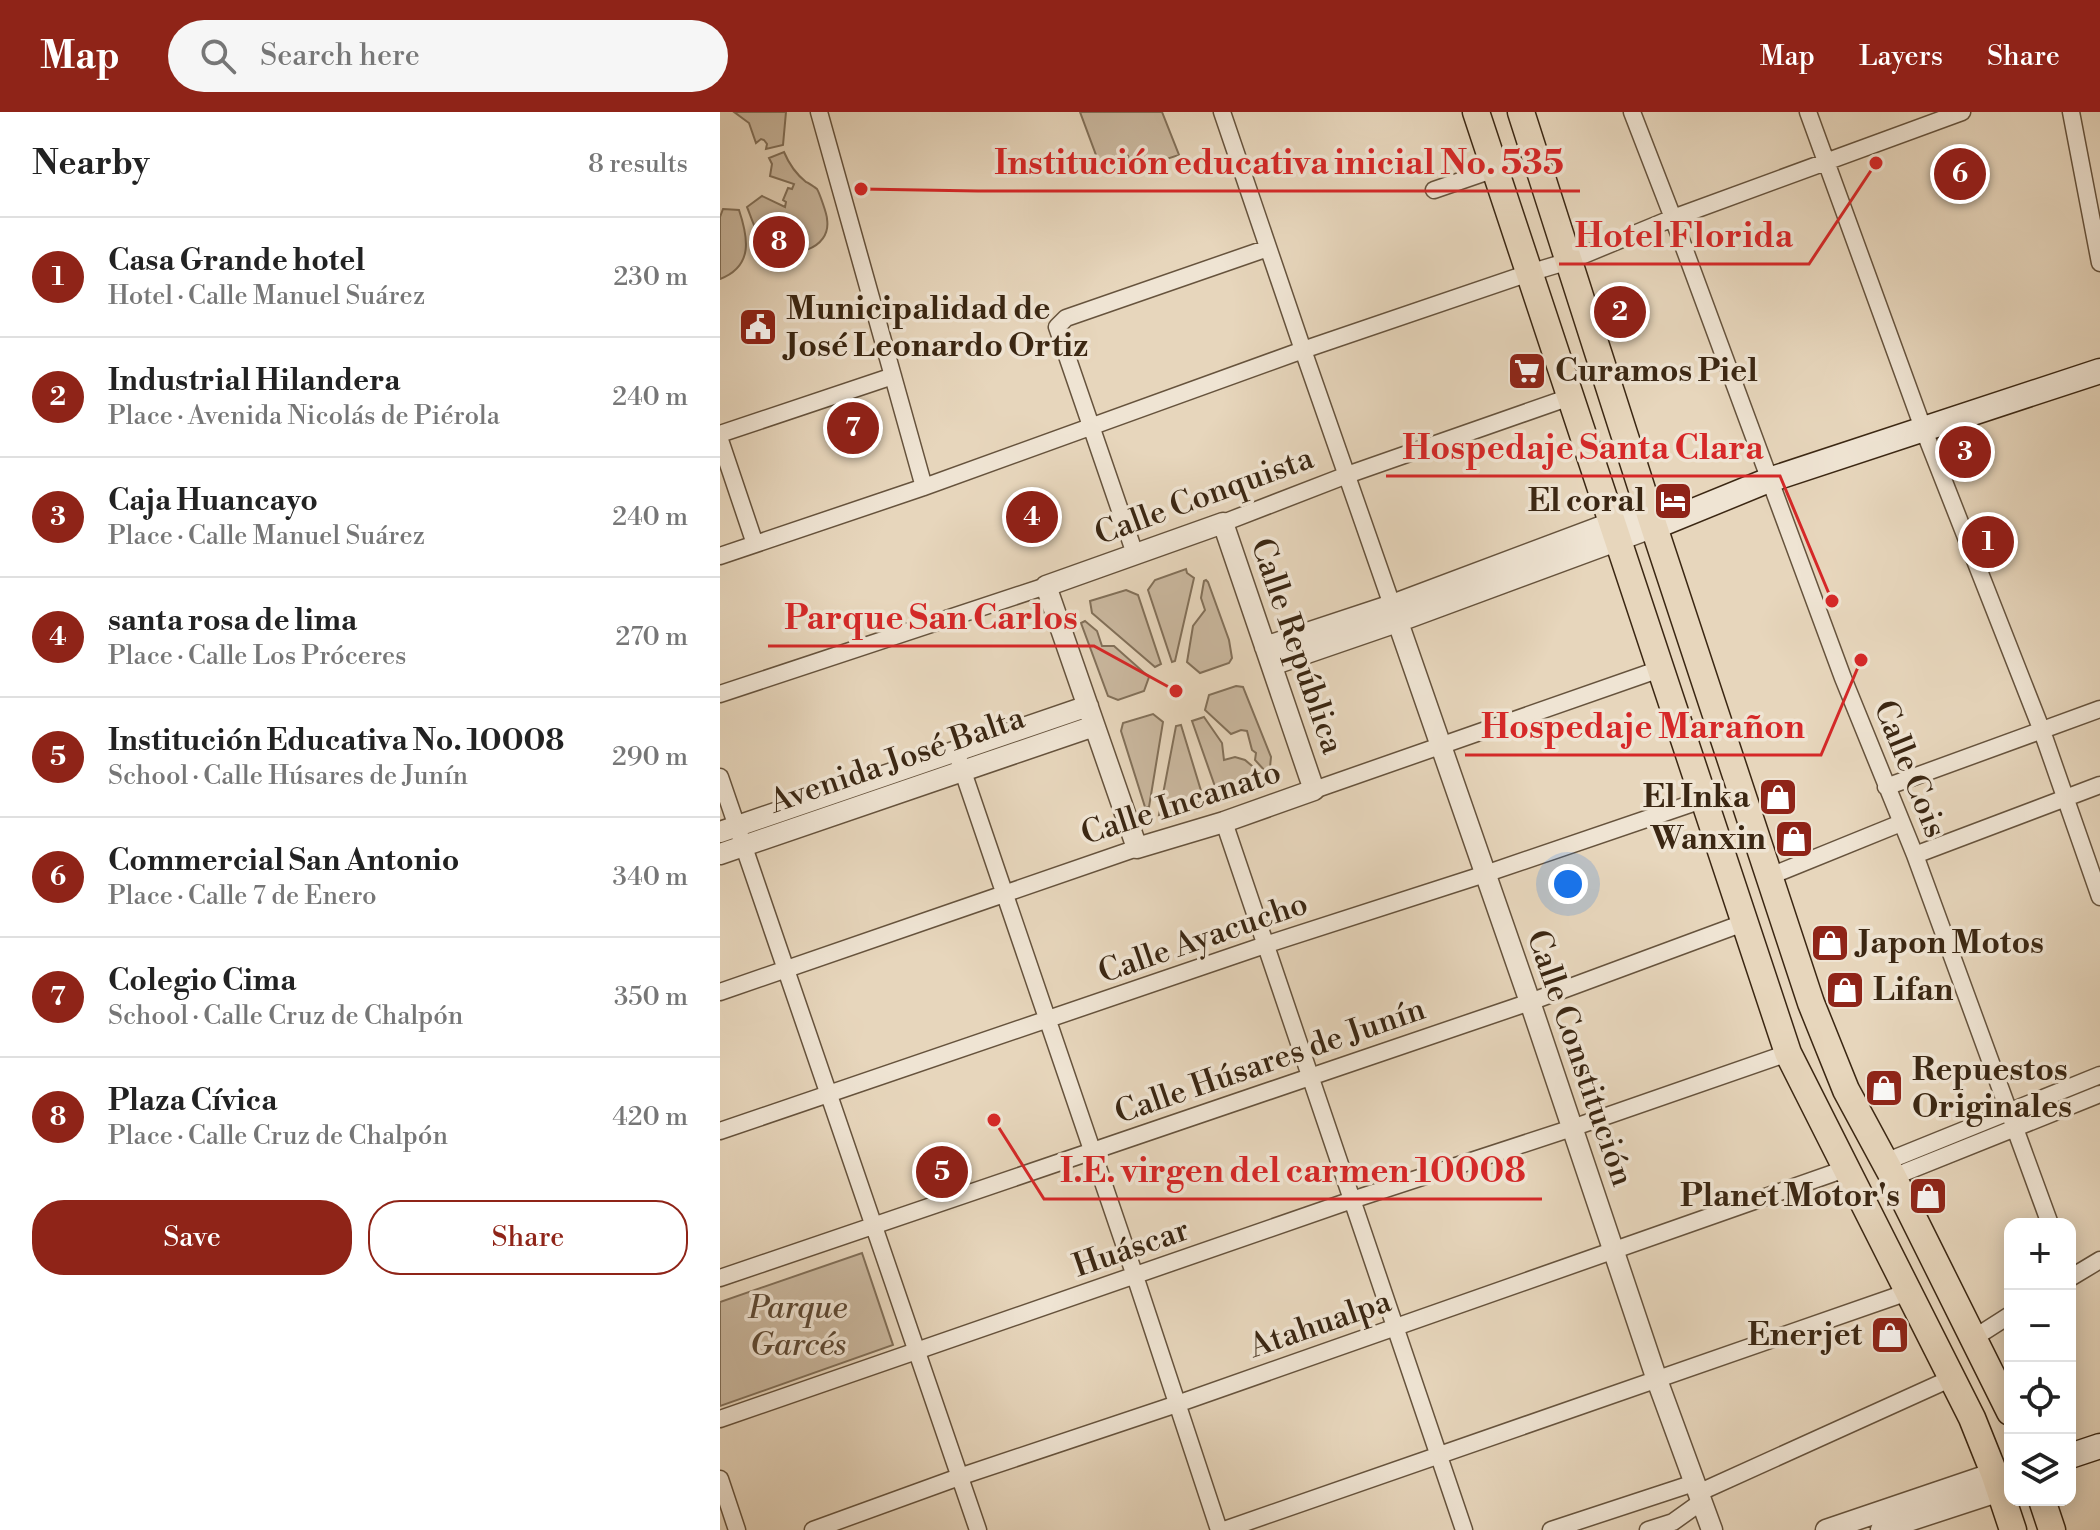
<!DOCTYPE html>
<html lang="en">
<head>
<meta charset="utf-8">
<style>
  body { margin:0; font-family:"Libre Bodoni",serif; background:#f6f6f6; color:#222 }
  .controls { position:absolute; right:24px; bottom:24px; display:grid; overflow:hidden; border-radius:16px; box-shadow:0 4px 20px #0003 }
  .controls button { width:72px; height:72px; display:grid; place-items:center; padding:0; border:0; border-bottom:2px solid #e0e0e0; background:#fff; color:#222; font:40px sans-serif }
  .you { position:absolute; left:848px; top:772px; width:28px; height:28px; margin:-20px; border:6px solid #fff; border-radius:50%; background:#1a73e8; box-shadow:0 0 0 12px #1a73e833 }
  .badge { display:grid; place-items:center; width:52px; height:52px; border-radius:50%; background:#8f2418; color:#fff; font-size:26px; font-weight:700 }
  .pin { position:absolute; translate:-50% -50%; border:4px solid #fff; box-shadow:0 2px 8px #0006 }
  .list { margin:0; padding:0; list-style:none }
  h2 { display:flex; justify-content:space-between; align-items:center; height:104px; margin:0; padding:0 32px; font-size:34px }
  h2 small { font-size:26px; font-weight:400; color:#767676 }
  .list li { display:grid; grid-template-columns:52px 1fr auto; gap:24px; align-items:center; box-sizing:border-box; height:120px; padding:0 32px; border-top:2px solid #e0e0e0 }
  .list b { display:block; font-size:30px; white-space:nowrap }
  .list p { margin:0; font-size:26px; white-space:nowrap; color:#767676 }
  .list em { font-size:26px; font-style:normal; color:#767676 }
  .actions { display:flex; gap:16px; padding:24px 32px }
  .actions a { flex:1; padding:18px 0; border:2px solid #8f2418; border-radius:32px; text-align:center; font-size:28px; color:#8f2418 }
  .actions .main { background:#8f2418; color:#fff }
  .icon { flex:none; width:44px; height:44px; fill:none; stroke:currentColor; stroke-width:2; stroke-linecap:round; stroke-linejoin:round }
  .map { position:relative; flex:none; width:1380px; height:1418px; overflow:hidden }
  header { display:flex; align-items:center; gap:48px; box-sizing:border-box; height:112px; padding:0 40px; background:#8f2418; color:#fff }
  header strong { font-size:38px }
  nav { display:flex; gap:44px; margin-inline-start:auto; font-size:28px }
  .search { width:560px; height:72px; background:#f6f6f6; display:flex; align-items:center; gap:20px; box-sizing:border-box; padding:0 28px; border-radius:44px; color:#767676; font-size:30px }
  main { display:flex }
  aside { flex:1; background:#fff }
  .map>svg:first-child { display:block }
  .green { fill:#cab89f; stroke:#827059; stroke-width:2 }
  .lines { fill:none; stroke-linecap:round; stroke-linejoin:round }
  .minor-casing { stroke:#66533d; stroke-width:19 }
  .tertiary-casing { stroke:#66533d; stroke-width:23 }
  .secondary-casing { stroke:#3b2713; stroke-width:27 }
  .primary-casing { stroke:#3b2713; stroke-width:29 }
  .minor { stroke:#efe4d3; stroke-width:16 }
  .tertiary { stroke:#efe4d3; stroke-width:20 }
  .secondary { stroke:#efe4d3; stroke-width:24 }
  .primary { stroke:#e7d6bc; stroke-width:26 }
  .labels { text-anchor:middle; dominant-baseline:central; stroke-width:7; stroke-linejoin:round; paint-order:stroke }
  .poi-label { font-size:32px; font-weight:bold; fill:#3b2713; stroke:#efe4d3; text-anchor:start }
  .street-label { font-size:32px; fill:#3b2713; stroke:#efe4d3 }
  .park-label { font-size:32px; font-style:italic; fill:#5f4b36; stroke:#efe4d3 }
  .leader { fill:none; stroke:#d62828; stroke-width:3 }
  .callout-dot { fill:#d62828; stroke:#efe4d3; stroke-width:3 }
  .callout-label { font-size:34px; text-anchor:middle; font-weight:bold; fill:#d62828; stroke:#efe4d3; stroke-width:7; stroke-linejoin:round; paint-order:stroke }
</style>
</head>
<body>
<header>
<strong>Map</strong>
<div class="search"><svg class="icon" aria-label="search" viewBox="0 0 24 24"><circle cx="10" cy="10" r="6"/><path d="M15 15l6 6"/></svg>Search here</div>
<nav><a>Map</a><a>Layers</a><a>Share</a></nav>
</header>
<main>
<aside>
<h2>Nearby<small>8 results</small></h2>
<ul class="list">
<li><span class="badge">1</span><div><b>Casa Grande hotel</b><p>Hotel · Calle Manuel Suárez</p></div><em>230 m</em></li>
<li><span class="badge">2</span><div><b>Industrial Hilandera</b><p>Place · Avenida Nicolás de Piérola</p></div><em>240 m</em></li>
<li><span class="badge">3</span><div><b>Caja Huancayo</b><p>Place · Calle Manuel Suárez</p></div><em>240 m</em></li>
<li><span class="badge">4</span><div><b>santa rosa de lima</b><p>Place · Calle Los Próceres</p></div><em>270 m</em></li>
<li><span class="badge">5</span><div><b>Institución Educativa No. 10008</b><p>School · Calle Húsares de Junín</p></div><em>290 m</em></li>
<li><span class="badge">6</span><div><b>Commercial San Antonio</b><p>Place · Calle 7 de Enero</p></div><em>340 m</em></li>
<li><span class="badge">7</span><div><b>Colegio Cima</b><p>School · Calle Cruz de Chalpón</p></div><em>350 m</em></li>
<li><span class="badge">8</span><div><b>Plaza Cívica</b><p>Place · Calle Cruz de Chalpón</p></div><em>420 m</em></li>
</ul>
<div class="actions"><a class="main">Save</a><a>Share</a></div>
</aside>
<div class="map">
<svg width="1380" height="1418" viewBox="0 0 1380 1418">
  <rect width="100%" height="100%" fill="#e7d6bc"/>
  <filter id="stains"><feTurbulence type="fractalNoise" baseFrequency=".0025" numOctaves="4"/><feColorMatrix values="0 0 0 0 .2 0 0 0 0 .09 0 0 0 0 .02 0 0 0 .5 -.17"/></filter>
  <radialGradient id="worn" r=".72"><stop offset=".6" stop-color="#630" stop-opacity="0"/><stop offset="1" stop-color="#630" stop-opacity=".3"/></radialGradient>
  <path class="green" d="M14,0C32,0 48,0 66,0L63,33L46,37L47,32L44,28L41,27L36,31L29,11Z
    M360,0H442L459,43L413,58L408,44L379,51Z
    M64,40C69,52 76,62 86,70C87,70 96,76 97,77C99,80 107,102 107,107C112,138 69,149 48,133C36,124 32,107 27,95L42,84L65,95L66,90L63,88L68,76L72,77L74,72L50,64L52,52L49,46Z
    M3,97L19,98C28,125 34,154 0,167V105Z
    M466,457L467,461L474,466L455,549L452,550L428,478L435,468Z
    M486,468L488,470L509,528L512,546L509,551L480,561L467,550L473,514L485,498L481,486L484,469Z
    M406,478L418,483L441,552L435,555L372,501L370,489Z
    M365,509L377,519L382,534H394L429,565L424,579L398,588L388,584L361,511Z
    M516,574L523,575L551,645L550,655L546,660L535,648L536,641L532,638L527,619L521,618L511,622L485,598L489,583Z
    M433,602L443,610L429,695H425L401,619L403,611Z
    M484,605L502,631L504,648L515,645L525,648L538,659L537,672L498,683L472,609Z
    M461,613L482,682L480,689L439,703L456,614Z
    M142,1141L173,1233L0,1294V1190Z"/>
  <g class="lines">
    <defs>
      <path id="minor" d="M99,0L204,375
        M502,0L583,238L672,493
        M912,0L953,106L1123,566L1195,743L1330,1112
        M1088,0L1203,316L1322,619L1380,785
        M1351,0L1380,151
        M714,78L775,57
        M0,322L173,264
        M0,328L35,432
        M503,411L627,363L850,285
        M415,442L337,215L346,206L548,136
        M0,444L204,375L583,238L809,161L849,149L953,106L1242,0
        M0,582L326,474
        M239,648L415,1164L499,1418
        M0,665L258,1418
        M1166,675L1380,597
        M594,678L940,557
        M504,710L744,1418
        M1195,743L1380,673
        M1048,765L1181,711
        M0,880L417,736
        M0,1019L545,833L765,762L985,687
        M1165,1050L1380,963
        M1173,1065L1380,982
        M0,1166L810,890L1026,810
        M1350,1166L1380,1148
        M1254,1226L1290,1203
        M0,1307L632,1088L852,1016L1068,941
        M0,1367L17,1418
        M978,1381L1232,1266
        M93,1418L239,1365L457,1292L1125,1057
        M504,1418L1188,1180
        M831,1418L974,1371
        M928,1418L953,1410L981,1390"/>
      <path id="tertiary" d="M503,411L594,678L504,710L417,736L326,474Z
        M672,493L810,890L937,1268L992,1418
        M545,535L672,493L928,397
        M552,553L677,510L934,415
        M0,720L368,594
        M0,742L374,614
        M1106,1418L1274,1361
        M1161,1418L1280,1379"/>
      <path id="secondary" d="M934,415L1049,368L1380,259
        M1350,1344L1380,1334"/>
      <path id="primary" d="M756,0L1068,941L1252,1306L1274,1361L1293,1418
        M801,0L934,415L1091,891L1126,978L1173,1065L1290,1300
        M1322,1388L1332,1418"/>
    </defs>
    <use href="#minor" class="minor-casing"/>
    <use href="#tertiary" class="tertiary-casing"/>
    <use href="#secondary" class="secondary-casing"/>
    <use href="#primary" class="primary-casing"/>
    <use href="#minor" class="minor"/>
    <use href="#tertiary" class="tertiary"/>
    <use href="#secondary" class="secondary"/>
    <use href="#primary" class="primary"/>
  </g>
  <defs>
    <symbol id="civic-square" viewBox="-11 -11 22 22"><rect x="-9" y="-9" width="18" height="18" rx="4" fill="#8f2418" stroke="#efe4d3"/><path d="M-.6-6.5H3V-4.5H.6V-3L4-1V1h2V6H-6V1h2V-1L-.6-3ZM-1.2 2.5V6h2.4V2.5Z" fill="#fff"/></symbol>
    <symbol id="supermarket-square" viewBox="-11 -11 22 22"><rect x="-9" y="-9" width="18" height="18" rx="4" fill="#8f2418" stroke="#efe4d3"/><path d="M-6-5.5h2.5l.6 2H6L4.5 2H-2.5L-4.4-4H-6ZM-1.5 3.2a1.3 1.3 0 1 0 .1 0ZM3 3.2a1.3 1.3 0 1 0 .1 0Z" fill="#fff"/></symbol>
    <symbol id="hotel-square" viewBox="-11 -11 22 22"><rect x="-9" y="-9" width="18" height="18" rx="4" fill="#8f2418" stroke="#efe4d3"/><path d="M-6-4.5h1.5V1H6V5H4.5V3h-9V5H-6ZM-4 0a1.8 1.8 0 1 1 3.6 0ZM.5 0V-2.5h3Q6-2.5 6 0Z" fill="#fff"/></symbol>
    <symbol id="shop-square" viewBox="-11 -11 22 22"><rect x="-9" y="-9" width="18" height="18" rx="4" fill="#8f2418" stroke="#efe4d3"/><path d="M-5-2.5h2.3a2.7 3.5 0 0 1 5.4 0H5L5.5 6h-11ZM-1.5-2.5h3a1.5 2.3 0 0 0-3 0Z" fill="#fff"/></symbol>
  </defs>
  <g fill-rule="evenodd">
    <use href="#civic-square" x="16" y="193" width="44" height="44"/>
    <use href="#supermarket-square" x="785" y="237" width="44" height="44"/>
    <use href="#hotel-square" x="931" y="367" width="44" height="44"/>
    <use href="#shop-square" x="1036" y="663" width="44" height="44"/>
    <use href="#shop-square" x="1052" y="705" width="44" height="44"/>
    <use href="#shop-square" x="1088" y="809" width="44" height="44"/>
    <use href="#shop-square" x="1103" y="856" width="44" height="44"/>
    <use href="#shop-square" x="1142" y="954" width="44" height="44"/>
    <use href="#shop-square" x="1186" y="1062" width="44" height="44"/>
    <use href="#shop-square" x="1148" y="1201" width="44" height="44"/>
  </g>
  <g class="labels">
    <g class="poi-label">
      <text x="66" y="197">Municipalidad de<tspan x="66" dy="37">José Leonardo Ortiz</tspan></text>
      <text x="835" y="259">Curamos Piel</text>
      <text x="925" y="389" text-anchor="end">El coral</text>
      <text x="1030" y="685" text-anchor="end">El Inka</text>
      <text x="1046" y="727" text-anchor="end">Wanxin</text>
      <text x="1138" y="831">Japon Motos</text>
      <text x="1153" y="878">Lifan</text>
      <text x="1192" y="958">Repuestos<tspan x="1192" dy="37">Originales</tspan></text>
      <text x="1180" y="1084" text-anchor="end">Planet Motor's</text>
      <text x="1142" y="1223" text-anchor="end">Enerjet</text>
    </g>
    <g class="street-label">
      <text transform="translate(484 384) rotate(-20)">Calle Conquista</text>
      <text transform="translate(577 534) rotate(71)">Calle República</text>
      <text transform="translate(177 648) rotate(-19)">Avenida José Balta</text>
      <text transform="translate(1190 657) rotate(68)">Calle Cois</text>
      <text transform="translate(461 691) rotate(-18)">Calle Incanato</text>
      <text transform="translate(483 826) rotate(-19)">Calle Ayacucho</text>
      <text transform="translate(860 946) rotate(71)">Calle Constitución</text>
      <text transform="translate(550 949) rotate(-19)">Calle Húsares de Junín</text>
      <text transform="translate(411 1136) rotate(-19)">Huáscar</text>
      <text transform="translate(600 1212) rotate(-19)">Atahualpa</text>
    </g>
    <g class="park-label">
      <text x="78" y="1196">Parque<tspan x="78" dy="37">Garcés</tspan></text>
    </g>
  </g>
  <path class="leader" d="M141 77L258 79H860M1156 51L1089 152H839M1112 489L1060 364H666M456 579L374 534H48M1141 548L1101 643H745M274 1008L324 1087H822"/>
  <g class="callout-dot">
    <circle cx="141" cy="77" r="8"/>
    <circle cx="1156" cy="51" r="8"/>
    <circle cx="1112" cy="489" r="8"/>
    <circle cx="456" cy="579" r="8"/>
    <circle cx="1141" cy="548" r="8"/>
    <circle cx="274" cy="1008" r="8"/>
  </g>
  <g class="callout-label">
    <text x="559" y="62">Institución educativa inicial No. 535</text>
    <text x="964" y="135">Hotel Florida</text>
    <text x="863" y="347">Hospedaje Santa Clara</text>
    <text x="211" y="517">Parque San Carlos</text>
    <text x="923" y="626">Hospedaje Marañon</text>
    <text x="573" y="1070">I.E. virgen del carmen 10008</text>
  </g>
  <rect width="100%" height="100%" filter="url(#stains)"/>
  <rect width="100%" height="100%" fill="url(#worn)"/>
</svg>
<div class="controls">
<button>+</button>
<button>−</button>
<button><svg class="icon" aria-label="locate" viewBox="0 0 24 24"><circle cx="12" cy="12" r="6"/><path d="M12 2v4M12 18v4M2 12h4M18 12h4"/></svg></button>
<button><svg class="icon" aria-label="layers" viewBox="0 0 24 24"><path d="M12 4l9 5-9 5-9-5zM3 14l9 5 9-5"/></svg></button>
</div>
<div class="you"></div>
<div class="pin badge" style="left:1268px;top:430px">1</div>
<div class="pin badge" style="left:900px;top:200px">2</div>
<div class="pin badge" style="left:1245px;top:340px">3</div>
<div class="pin badge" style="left:312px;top:405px">4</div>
<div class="pin badge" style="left:222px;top:1060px">5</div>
<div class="pin badge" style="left:1240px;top:62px">6</div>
<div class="pin badge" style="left:133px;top:316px">7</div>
<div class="pin badge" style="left:59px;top:130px">8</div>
</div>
</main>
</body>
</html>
